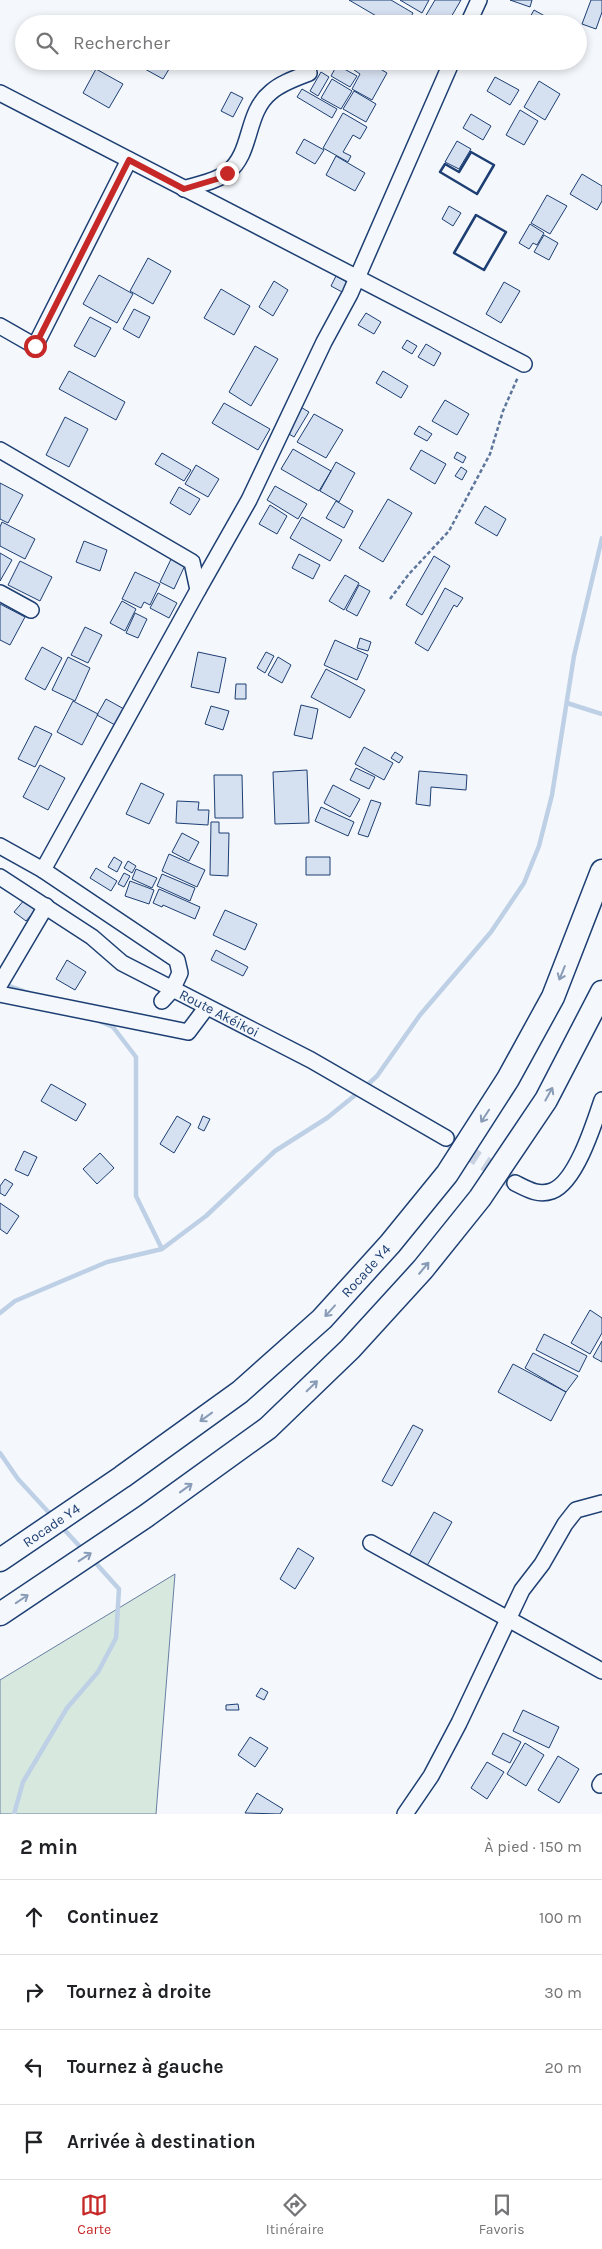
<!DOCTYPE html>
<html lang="fr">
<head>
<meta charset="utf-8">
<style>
  body { margin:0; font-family:Karla,sans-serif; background:#f6f6f6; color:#202124 }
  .stop { position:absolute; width:15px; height:15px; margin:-11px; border:4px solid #c62828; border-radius:50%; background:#fff }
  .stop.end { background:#c62828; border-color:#fff; box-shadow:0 1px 5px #0008 }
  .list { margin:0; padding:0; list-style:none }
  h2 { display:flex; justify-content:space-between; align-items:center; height:65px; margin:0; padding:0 20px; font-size:21px }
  h2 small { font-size:16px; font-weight:400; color:#757577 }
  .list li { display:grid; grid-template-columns:32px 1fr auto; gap:15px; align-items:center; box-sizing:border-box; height:75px; padding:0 20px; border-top:1px solid #e0e0e0 }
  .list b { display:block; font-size:19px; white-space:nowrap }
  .list em { font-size:16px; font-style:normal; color:#757577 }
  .icon { flex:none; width:28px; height:28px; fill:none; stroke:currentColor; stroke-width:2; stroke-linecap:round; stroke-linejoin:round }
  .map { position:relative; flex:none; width:602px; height:1814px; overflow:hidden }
  .search { position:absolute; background:#fff; box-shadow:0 2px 8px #0003; left:15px; right:15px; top:15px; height:55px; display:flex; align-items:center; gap:12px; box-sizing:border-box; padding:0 18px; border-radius:28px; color:#757577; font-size:19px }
  .sheet { height:365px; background:#fff }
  nav { display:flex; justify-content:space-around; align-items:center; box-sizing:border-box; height:70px; border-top:1px solid #e0e0e0; background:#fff; font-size:14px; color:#757577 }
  nav a { display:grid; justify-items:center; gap:2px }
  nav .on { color:#c62828 }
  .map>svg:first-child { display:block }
  .green { fill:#d7e8df; stroke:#687fa3 }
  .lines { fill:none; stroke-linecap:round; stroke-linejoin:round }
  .stream { stroke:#bed0e5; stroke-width:4.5 }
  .building { fill:#d5e0f0; stroke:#1d3f73 }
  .minor-tunnel { stroke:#c9d2e0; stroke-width:15; stroke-dasharray:15 8; stroke-linecap:butt }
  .minor-casing { stroke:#1d3f73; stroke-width:18 }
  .highway-casing { stroke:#1d3f73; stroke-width:25 }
  .path { stroke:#5e769c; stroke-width:2.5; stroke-dasharray:4 2.5; stroke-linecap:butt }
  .minor { stroke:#f4f7fb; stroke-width:15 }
  .highway { stroke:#f4f7fb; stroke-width:22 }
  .wall { stroke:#1d3f73; stroke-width:2.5 }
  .oneway { stroke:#889bb7 }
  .route { stroke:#c62828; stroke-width:6 }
  .labels { text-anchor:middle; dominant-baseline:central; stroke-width:4; stroke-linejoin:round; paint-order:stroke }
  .street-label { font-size:14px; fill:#1d3f73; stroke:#f4f7fb }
</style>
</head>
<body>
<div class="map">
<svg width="602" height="1814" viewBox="0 0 602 1814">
  <rect width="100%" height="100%" fill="#f4f7fb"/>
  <path class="green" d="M175,1574L156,1814H0V1680Z"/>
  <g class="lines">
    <path class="stream" d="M567,703L602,714
      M4,984L29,993
      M99,1021L113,1027L136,1057V1196L162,1249
      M365,1087L377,1076L420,1015L491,932L524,883L539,846L552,795L574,656L602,538
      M0,1313L15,1301L107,1262L162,1249L206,1216L275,1151L327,1118L359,1092
      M0,1453L18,1479L52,1516
      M60,1525L84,1551
      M14,1814L23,1782L67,1708L98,1672L116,1638L119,1589L93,1560"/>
  </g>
  <path class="building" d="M349,0H391L413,13L407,24H390Z
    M400,0H429L422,13Z
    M435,0H461L447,24H436L425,17Z
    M510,0H532L530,7Z
    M591,0H602V12L596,29L582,24Z
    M534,10L552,20L550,24H526Z
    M76,61H96L92,70Z
    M136,61H174L163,79L134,63Z
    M341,61H367L387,73L372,100L352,89L360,74Z
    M337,65L357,76L350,87L331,76Z
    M96,69L123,84L109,108L83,93Z
    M321,72L329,77L318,96L310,91Z
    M495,77L519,90L510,105L487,91Z
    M332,79L352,91L341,109L321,98Z
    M539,81L560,94L545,120L524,107Z
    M302,89L337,109L332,118L297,97Z
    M354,91L376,104L366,122L343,109Z
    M231,92L243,98L233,117L221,111Z
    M520,110L538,121L524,145L506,135Z
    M343,113L367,127L360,139L353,135L343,152L351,156L348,162L323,148Z
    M471,114L491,126L483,140L463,128Z
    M304,139L324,150L315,164L296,153Z
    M457,141L471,149L459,169L445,162Z
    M336,156L365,173L355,191L326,175Z
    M582,174L602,186V201L597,210L570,194Z
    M547,195L567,206L550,234L531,223Z
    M449,206L461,213L453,226L442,219Z
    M530,224L544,233L537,245L533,243L529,249L519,243Z
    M544,235L558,243L549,260L534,252Z
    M148,258L171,271L153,304L130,291Z
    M99,275L133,294L117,323L83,304Z
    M336,276L349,283L344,293L331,286Z
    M274,281L288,290L273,316L259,307Z
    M504,282L520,291L501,323L486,314Z
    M221,289L250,306L234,335L204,318Z
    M134,309L150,317L139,338L123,329Z
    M366,313L381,322L374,334L358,325Z
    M90,317L111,328L95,357L74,346Z
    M407,340L417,346L412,354L402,348Z
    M426,344L441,353L434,366L418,357Z
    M255,346L278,359L251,406L229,392Z
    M69,371L125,402L116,420L59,389Z
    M383,371L408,386L401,398L376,383Z
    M445,400L469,414L457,435L432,421Z
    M224,403L270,429L258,450L212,423Z
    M299,406L309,412L294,437L284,431Z
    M314,414L343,430L326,458L297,442Z
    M65,417L88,429L69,467L46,455Z
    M419,426L432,434L427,441L414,434Z
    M293,449L331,471L319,491L281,469Z
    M421,450L446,464L435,484L410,469Z
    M457,452L466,457L463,463L454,458Z
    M162,453L191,470L184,481L155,464Z
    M336,462L355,473L339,502L320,491Z
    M196,465L219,479L208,497L185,484Z
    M461,467L467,471L462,480L455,476Z
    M0,483L23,495L8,523L0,519Z
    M275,486L307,504L298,519L267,500Z
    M179,487L200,499L190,515L170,503Z
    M388,499L412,513L383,562L359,548Z
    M336,501L353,511L344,528L326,518Z
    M270,505L287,516L277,534L259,524Z
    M485,506L506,519L497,536L475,523Z
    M302,517L342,540L330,561L290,538Z
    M2,522L35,539L25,559L0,546V527Z
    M84,541L107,550L100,571L76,562Z
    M0,553L12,560L0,581Z
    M299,554L320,565L313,579L292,568Z
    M173,555L187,561L174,589L160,582Z
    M434,556L450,566L422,615L406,605Z
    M20,561L52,577L40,601L8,585Z
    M135,572L160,584L150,605L144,602L141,608L122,599Z
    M345,575L359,583L344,610L329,601Z
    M359,585L370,591L357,616L346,610Z
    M445,588L463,598L457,607L454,605L428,651L415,643Z
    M158,593L177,603L169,618L150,608Z
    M122,601L136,609L125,631L110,623Z
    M0,604L25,617L10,645L0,640Z
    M135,613L147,619L138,638L126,633Z
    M85,627L102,635L88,663L71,655Z
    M360,638L371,642L368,651L357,648Z
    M335,640L368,655L357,680L324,665Z
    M42,647L62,658L45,690L25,679Z
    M198,652L226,658L219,693L191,687Z
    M266,652L274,656L265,673L257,668Z
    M68,657L90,668L75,701L52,690Z
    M278,657L291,665L282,683L268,675Z
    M326,669L365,690L350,718L311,697Z
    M236,684H246V699H235Z
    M106,699L124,709L115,725L97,715Z
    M73,701L98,714L82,745L57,732Z
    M301,705L318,709L312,739L294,735Z
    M211,706L229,711L223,730L205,724Z
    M35,726L52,734L35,767L18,759Z
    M364,747L393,763L384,780L355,764Z
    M395,752L403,757L399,763L391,758Z
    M40,765L65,778L48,810L23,797Z
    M356,768L375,777L369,789L350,780Z
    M307,770L309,823L275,824L273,772Z
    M419,771L467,775L466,790L431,787L430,806L416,804Z
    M214,775H242L243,818H215Z
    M141,783L164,794L149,824L126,814Z
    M333,785L360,799L350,817L324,803Z
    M371,800L381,803L368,837L358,834Z
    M177,801L199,802L198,810H209L208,825L176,823Z
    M321,807L354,822L348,836L315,821Z
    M211,822H219V833H229L228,876L210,875Z
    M182,833L199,842L189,861L172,852Z
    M169,854L205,870L197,887L162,871Z
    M114,857L122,862L117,872L108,867Z
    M306,857H330V875H306Z
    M128,861L136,866L132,873L124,868Z
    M96,868L117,881L111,891L90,878Z
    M136,869L157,878L152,888L132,879Z
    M124,873L130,876L124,887L118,884Z
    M162,874L195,888L190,901L157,886Z
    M130,881L154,890L149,904L125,896Z
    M159,889L200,907L195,919L163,905L162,907L153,903Z
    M25,899L37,908L26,921L14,912Z
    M225,910L257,924L245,950L213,935Z
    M216,950L248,967L243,976L211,960Z
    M67,960L86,972L75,990L56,979Z
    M51,1084L86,1104L76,1121L41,1101Z
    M177,1116L191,1124L174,1153L160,1144Z
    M203,1116L210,1119L204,1131L198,1128Z
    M24,1151L37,1157L28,1176L15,1170Z
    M100,1153L114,1168L97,1184L83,1169Z
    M5,1179L13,1184L5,1196L0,1193V1186Z
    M0,1203L19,1216L7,1234L0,1229Z
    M590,1310L602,1318V1333L590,1354L571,1343Z
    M544,1334L587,1356L579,1372L536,1350Z
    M602,1341V1362L593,1357Z
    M533,1353L578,1376L566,1392L525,1368Z
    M513,1364L566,1392L551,1421L498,1392Z
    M413,1425L423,1430L392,1486L382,1481Z
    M434,1512L452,1522L424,1571L406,1561Z
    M298,1548L314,1558L295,1589L280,1579Z
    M261,1688L268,1692L264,1700L256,1696Z
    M238,1704L239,1710H226V1705Z
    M523,1710L559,1727L549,1748L513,1731Z
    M503,1733L521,1742L510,1763L492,1754Z
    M250,1737L268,1748L255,1767L238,1755Z
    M525,1743L544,1755L526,1786L507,1774Z
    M558,1756L579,1769L559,1803L538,1790Z
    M487,1762L504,1772L487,1799L471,1788Z
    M257,1793L283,1809L280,1814L245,1813Z"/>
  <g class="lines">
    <path class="minor-tunnel" d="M446,1138L515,1183"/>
    <defs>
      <g id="minor">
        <path d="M468,24L479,0"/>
        <path d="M0,93L524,364"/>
        <path d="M184,189C198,184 216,182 228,172C253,152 245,113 271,92C281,83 296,78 309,73"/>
        <path d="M0,326L35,346L129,160"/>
        <path d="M0,450L192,562L198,590L43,870L0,846"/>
        <path d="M198,590L249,500L324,342L350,294L452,61"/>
        <path d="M0,593L31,610"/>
        <path d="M43,870L177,960L180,973L172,990L162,1001"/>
        <path id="s1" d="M0,877L92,937L122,963L311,1060L446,1138"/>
        <path d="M0,984L46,906"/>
        <path d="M0,994L188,1032L206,1008"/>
        <path d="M515,1183C527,1189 538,1196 552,1191C576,1182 594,1124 602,1100"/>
        <path d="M371,1543L602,1671"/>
        <path d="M600,1785L602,1782"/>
        <path d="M405,1814L431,1776L459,1723L522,1590L542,1564L565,1524L576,1510L602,1503"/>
      </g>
      <g id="highway">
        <path id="s2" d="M0,1560L122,1477L240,1392L322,1319L390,1244L447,1174L508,1079L553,997L602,871"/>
        <path d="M0,1614L146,1516L268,1428L350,1349L423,1269L480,1198L546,1100L602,992"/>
      </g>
    </defs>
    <use href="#minor" class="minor-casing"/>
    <use href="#highway" class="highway-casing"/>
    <path class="path" d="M390,599L409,574L449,531L490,454L503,411L518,377"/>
    <use href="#minor" class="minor"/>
    <use href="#highway" class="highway"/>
    <path class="wall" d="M471,152L494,165L477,194L440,172L445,164L459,172Z
      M476,215L506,232L484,270L454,253Z"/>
  </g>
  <defs><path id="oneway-shaft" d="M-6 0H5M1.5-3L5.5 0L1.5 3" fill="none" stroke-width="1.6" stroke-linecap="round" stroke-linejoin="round" transform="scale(1.25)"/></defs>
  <g class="oneway">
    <use href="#oneway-shaft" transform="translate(562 973) rotate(112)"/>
    <use href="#oneway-shaft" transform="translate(549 1094) rotate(-61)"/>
    <use href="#oneway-shaft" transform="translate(485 1116) rotate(123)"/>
    <use href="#oneway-shaft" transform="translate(424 1268) rotate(-50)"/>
    <use href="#oneway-shaft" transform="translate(330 1311) rotate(132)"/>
    <use href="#oneway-shaft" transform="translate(312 1386) rotate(-44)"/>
    <use href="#oneway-shaft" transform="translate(206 1417) rotate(144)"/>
    <use href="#oneway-shaft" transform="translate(186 1488) rotate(-36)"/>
    <use href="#oneway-shaft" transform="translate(85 1557) rotate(-33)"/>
    <use href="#oneway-shaft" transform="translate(22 1599) rotate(-34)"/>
  </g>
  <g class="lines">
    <path class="route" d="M35,346L129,160L184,189L217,179L227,173"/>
  </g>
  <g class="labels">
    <g class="street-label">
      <text stroke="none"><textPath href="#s1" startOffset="259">Route Akéikoi</textPath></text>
      <text stroke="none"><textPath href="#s2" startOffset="468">Rocade Y4</textPath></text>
      <text stroke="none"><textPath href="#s2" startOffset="62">Rocade Y4</textPath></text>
    </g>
  </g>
</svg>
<div class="stop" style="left:35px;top:346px"></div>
<div class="stop end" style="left:227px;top:173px"></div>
<div class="search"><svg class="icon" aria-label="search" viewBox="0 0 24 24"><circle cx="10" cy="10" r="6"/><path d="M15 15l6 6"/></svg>Rechercher</div>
</div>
<section class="sheet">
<h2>2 min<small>À pied · 150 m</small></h2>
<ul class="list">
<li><svg class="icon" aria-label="ahead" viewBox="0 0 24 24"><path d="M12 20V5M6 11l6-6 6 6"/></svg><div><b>Continuez</b></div><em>100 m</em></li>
<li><svg class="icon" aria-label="right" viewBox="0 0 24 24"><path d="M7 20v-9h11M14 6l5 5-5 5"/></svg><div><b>Tournez à droite</b></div><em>30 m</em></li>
<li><svg class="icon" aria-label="left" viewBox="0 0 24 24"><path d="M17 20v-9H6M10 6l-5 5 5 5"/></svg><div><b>Tournez à gauche</b></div><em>20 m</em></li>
<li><svg class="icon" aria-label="arrive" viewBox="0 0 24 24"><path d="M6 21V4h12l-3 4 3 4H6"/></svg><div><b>Arrivée à destination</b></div></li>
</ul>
</section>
<nav>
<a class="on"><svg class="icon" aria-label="map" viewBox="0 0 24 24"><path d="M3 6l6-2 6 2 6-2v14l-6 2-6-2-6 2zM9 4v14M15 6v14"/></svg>Carte</a>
<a><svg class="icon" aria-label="directions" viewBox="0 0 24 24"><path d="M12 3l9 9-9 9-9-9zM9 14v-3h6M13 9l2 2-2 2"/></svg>Itinéraire</a>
<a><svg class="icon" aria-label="saved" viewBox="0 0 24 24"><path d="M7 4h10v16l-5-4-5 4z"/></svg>Favoris</a>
</nav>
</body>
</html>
